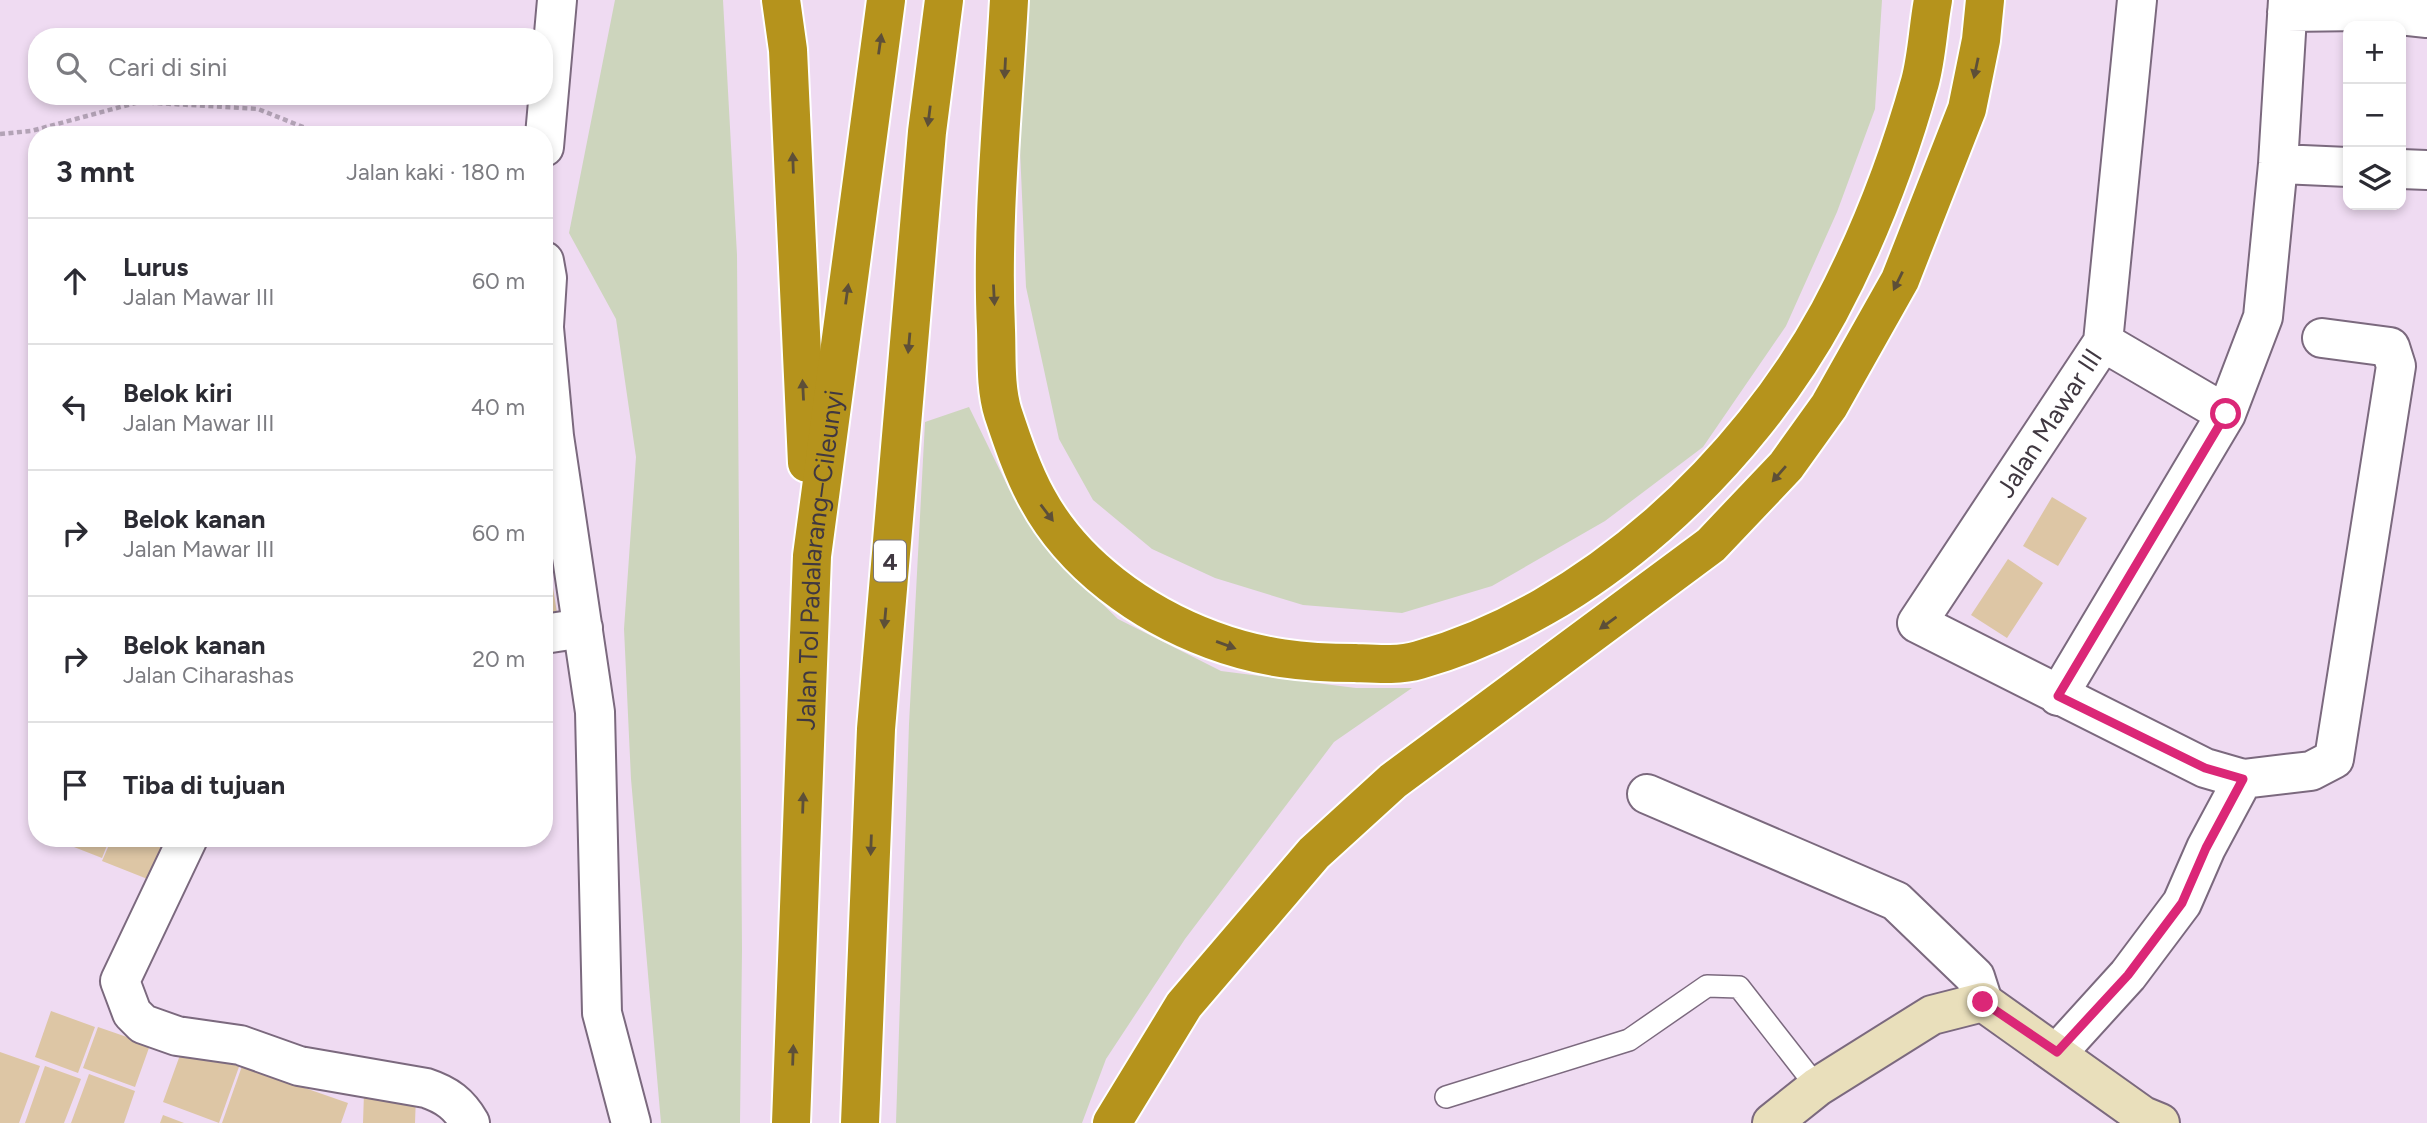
<!DOCTYPE html>
<html lang="id">
<head>
<meta charset="utf-8">
<style>
  body { margin:0; font-family:Figtree,sans-serif; background:#f2f2f3; color:#2b2b33 }
  .controls { position:absolute; right:21px; top:21px; display:grid; overflow:hidden; border-radius:14px; box-shadow:0 4px 10px #0003 }
  .controls button { width:63px; height:63px; display:grid; place-items:center; padding:0; border:0; border-bottom:2px solid #e1e1e2; background:#fff; color:#2b2b33; font:35px sans-serif }
  .stop { position:absolute; width:21px; height:21px; margin:-16px; border:5px solid #db2777; border-radius:50%; background:#fff }
  .stop.end { background:#db2777; border-color:#fff; box-shadow:0 2px 7px #0008 }
  .list { margin:0; padding:0; list-style:none }
  h2 { display:flex; justify-content:space-between; align-items:center; height:91px; margin:0; padding:0 28px; font-size:30px }
  h2 small { font-size:23px; font-weight:400; color:#7c7c81 }
  .list li { display:grid; grid-template-columns:46px 1fr auto; gap:21px; align-items:center; box-sizing:border-box; height:126px; padding:0 28px; border-top:2px solid #e1e1e2 }
  .list b { display:block; font-size:26px; white-space:nowrap }
  .list p { margin:0; font-size:23px; white-space:nowrap; color:#7c7c81 }
  .list em { font-size:23px; font-style:normal; color:#7c7c81 }
  .icon { flex:none; width:38px; height:38px; fill:none; stroke:currentColor; stroke-width:2; stroke-linecap:round; stroke-linejoin:round }
  .map { position:relative; flex:none; width:2427px; height:1123px; overflow:hidden }
  .search { position:absolute; background:#fff; box-shadow:0 4px 10px #0003; left:28px; top:28px; width:525px; height:77px; display:flex; align-items:center; gap:18px; box-sizing:border-box; padding:0 24px; border-radius:28px; color:#7c7c81; font-size:26px }
  .panel { position:absolute; background:#fff; box-shadow:0 4px 10px #0003; left:28px; top:126px; width:525px; height:721px; border-radius:28px }
  .map>svg:first-child { display:block }
  .green { fill:#cdd5bd }
  .building { fill:#ddc6a5 }
  .lines { fill:none; stroke-linecap:round; stroke-linejoin:round }
  .lane-casing { stroke:#7b697e; stroke-width:24 }
  .street-casing { stroke:#7b697e; stroke-width:42 }
  .secondary-casing { stroke:#7b697e; stroke-width:42 }
  .highway-casing { stroke:#fff; stroke-width:42 }
  .path { stroke:#b3a3b6; stroke-width:4.5; stroke-dasharray:5 3.5; stroke-linecap:butt }
  .lane { stroke:#fff; stroke-width:21 }
  .street { stroke:#fff; stroke-width:38 }
  .secondary { stroke:#e9dfbb; stroke-width:38 }
  .highway { stroke:#b5931c; stroke-width:38 }
  .oneway { fill:#5d4f38 }
  .route { stroke:#db2777; stroke-width:9 }
  .labels { text-anchor:middle; dominant-baseline:central; stroke-width:6; stroke-linejoin:round; paint-order:stroke }
  .shield { fill:#fff; stroke:#79747a; stroke-width:2 }
  .shield-label { font-size:24px; font-weight:bold; fill:#403841 }
  .street-label { font-size:26px; fill:#403841; stroke:#fff }
</style>
</head>
<body>
<div class="map">
<svg width="2427" height="1123" viewBox="0 0 2427 1123">
  <rect width="100%" height="100%" fill="#efdbf2"/>
  <path class="green" d="M615,0H723L737,255L742,950L740,1123H661L631,779L624,629L636,457L616,319L569,233Z
    M1026,0H1882L1875,109L1837,212L1786,326L1703,447L1605,521L1492,586L1402,613L1303,605L1215,578L1152,549L1093,500L1059,439L1026,287L1020,150Z
    M969,407L1010,491L1062,565L1118,619L1221,671L1356,688H1412L1334,742L1185,939L1106,1059L1082,1123H896L909,724L925,422Z"/>
  <path class="building" d="M2052,497L2087,518L2058,566L2023,546Z
    M546,544L558,619L544,621V545Z
    M2008,559L2043,583L2007,638L1971,615Z
    M51,838H110L102,858Z
    M112,838H167L150,880L102,861Z
    M51,1011L95,1027L78,1073L35,1057Z
    M98,1027L150,1045L135,1087L83,1068Z
    M184,1044L240,1064L219,1123L163,1102Z
    M0,1052L40,1066L19,1123H0Z
    M45,1066L81,1079L64,1123H25Z
    M242,1066L348,1103L341,1123H222Z
    M89,1074L135,1091L124,1123H71Z
    M364,1093L416,1095L415,1123H363Z
    M163,1115L184,1123H160Z"/>
  <g class="lines">
    <defs>
      <path id="lane" d="M1446,1097L1629,1040L1707,986L1739,987L1817,1087"/>
      <path id="street" d="M2137,0L2103,342L1917,623L2205,768L2243,779L2311,771L2334,759L2396,366L2390,347L2322,338
        M2287,12L2363,11L2427,18
        M544,147L557,0
        M2278,164L2348,167
        M2401,169L2427,170
        M544,261L547,278L544,326
        M544,328L554,436L595,712L602,1013L631,1123
        M2103,342L2226,414
        M544,634L583,628
        M2058,696L2226,414L2263,317L2278,164L2288,0
        M1647,794L1896,901L1975,977L1983,1002
        M188,838L120,981L132,1013L143,1024L177,1036L240,1045L299,1066L426,1088C447,1095 459,1104 470,1123
        M2058,1052L2128,975L2182,903L2206,848L2243,779"/>
      <path id="secondary" d="M1772,1123L1817,1087L1932,1015L1983,1002L2143,1116L2160,1123"/>
      <g id="highway">
        <path d="M781,0L788,50L807,463"/>
        <path d="M1009,0C1003,110 991,221 996,330C997,357 995,387 1003,413C1012,440 1023,473 1037,498C1073,565 1142,614 1212,640C1260,658 1304,663 1355,663C1376,664 1399,666 1419,660C1590,612 1746,465 1829,312C1868,239 1898,161 1920,82C1927,56 1928,27 1933,0"/>
        <path id="s1" d="M791,1123L812,556L886,0"/>
        <path d="M860,1123L876,729L927,132L944,0"/>
        <path d="M1112,1123L1184,1005L1314,853L1393,781L1711,545L1786,466L1829,406L1900,280L1967,109L1981,40L1985,0"/>
      </g>
    </defs>
    <use href="#lane" class="lane-casing"/>
    <use href="#street" class="street-casing"/>
    <use href="#secondary" class="secondary-casing"/>
    <use href="#highway" class="highway-casing"/>
    <path class="path" d="M0,134L31,131L139,102L258,109L323,135"/>
    <use href="#lane" class="lane"/>
    <use href="#street" class="street"/>
    <use href="#secondary" class="secondary"/>
    <use href="#highway" class="highway"/>
  </g>
  <defs><path id="oneway-solid" d="M-6-.8H1V-3.2L6.5 0L1 3.2V.8H-6Z" transform="scale(1.75)"/></defs>
  <g class="oneway">
    <use href="#oneway-solid" transform="translate(880 44) rotate(-82)"/>
    <use href="#oneway-solid" transform="translate(1005 68) rotate(93)"/>
    <use href="#oneway-solid" transform="translate(1976 68) rotate(102)"/>
    <use href="#oneway-solid" transform="translate(929 116) rotate(97)"/>
    <use href="#oneway-solid" transform="translate(793 163) rotate(-92)"/>
    <use href="#oneway-solid" transform="translate(1898 281) rotate(116)"/>
    <use href="#oneway-solid" transform="translate(847 294) rotate(-82)"/>
    <use href="#oneway-solid" transform="translate(994 295) rotate(87)"/>
    <use href="#oneway-solid" transform="translate(909 343) rotate(95)"/>
    <use href="#oneway-solid" transform="translate(803 390) rotate(-93)"/>
    <use href="#oneway-solid" transform="translate(1779 474) rotate(131)"/>
    <use href="#oneway-solid" transform="translate(1047 513) rotate(53)"/>
    <use href="#oneway-solid" transform="translate(885 618) rotate(95)"/>
    <use href="#oneway-solid" transform="translate(1608 623) rotate(144)"/>
    <use href="#oneway-solid" transform="translate(1226 645) rotate(20)"/>
    <use href="#oneway-solid" transform="translate(803 803) rotate(-88)"/>
    <use href="#oneway-solid" transform="translate(871 845) rotate(92)"/>
    <use href="#oneway-solid" transform="translate(793 1055) rotate(-88)"/>
  </g>
  <g class="lines">
    <path class="route" d="M1983,1002L2057,1052L2128,975L2182,903L2206,848L2243,779L2205,768L2058,696L2226,414"/>
  </g>
  <g class="labels">
    <rect class="shield" x="874" y="540.5" width="32" height="41" rx="5"/>
    <g class="shield-label">
      <text x="890" y="561">4</text>
    </g>
    <g class="street-label">
      <text transform="translate(2049 423) rotate(-57)">Jalan Mawar III</text>
      <text stroke="none"><textPath href="#s1" startOffset="564">Jalan Tol Padalarang–Cileunyi</textPath></text>
    </g>
  </g>
</svg>
<div class="controls">
<button>+</button>
<button>−</button>
<button><svg class="icon" aria-label="layers" viewBox="0 0 24 24"><path d="M12 4l9 5-9 5-9-5zM3 14l9 5 9-5"/></svg></button>
</div>
<div class="stop" style="left:2226px;top:414px"></div>
<div class="stop end" style="left:1983px;top:1002px"></div>
<div class="search"><svg class="icon" aria-label="search" viewBox="0 0 24 24"><circle cx="10" cy="10" r="6"/><path d="M15 15l6 6"/></svg>Cari di sini</div>
<section class="panel">
<h2>3 mnt<small>Jalan kaki · 180 m</small></h2>
<ul class="list">
<li><svg class="icon" aria-label="ahead" viewBox="0 0 24 24"><path d="M12 20V5M6 11l6-6 6 6"/></svg><div><b>Lurus</b><p>Jalan Mawar III</p></div><em>60 m</em></li>
<li><svg class="icon" aria-label="left" viewBox="0 0 24 24"><path d="M17 20v-9H6M10 6l-5 5 5 5"/></svg><div><b>Belok kiri</b><p>Jalan Mawar III</p></div><em>40 m</em></li>
<li><svg class="icon" aria-label="right" viewBox="0 0 24 24"><path d="M7 20v-9h11M14 6l5 5-5 5"/></svg><div><b>Belok kanan</b><p>Jalan Mawar III</p></div><em>60 m</em></li>
<li><svg class="icon" aria-label="right" viewBox="0 0 24 24"><path d="M7 20v-9h11M14 6l5 5-5 5"/></svg><div><b>Belok kanan</b><p>Jalan Ciharashas</p></div><em>20 m</em></li>
<li><svg class="icon" aria-label="arrive" viewBox="0 0 24 24"><path d="M6 21V4h12l-3 4 3 4H6"/></svg><div><b>Tiba di tujuan</b></div></li>
</ul>
</section>
</div>
</body>
</html>
